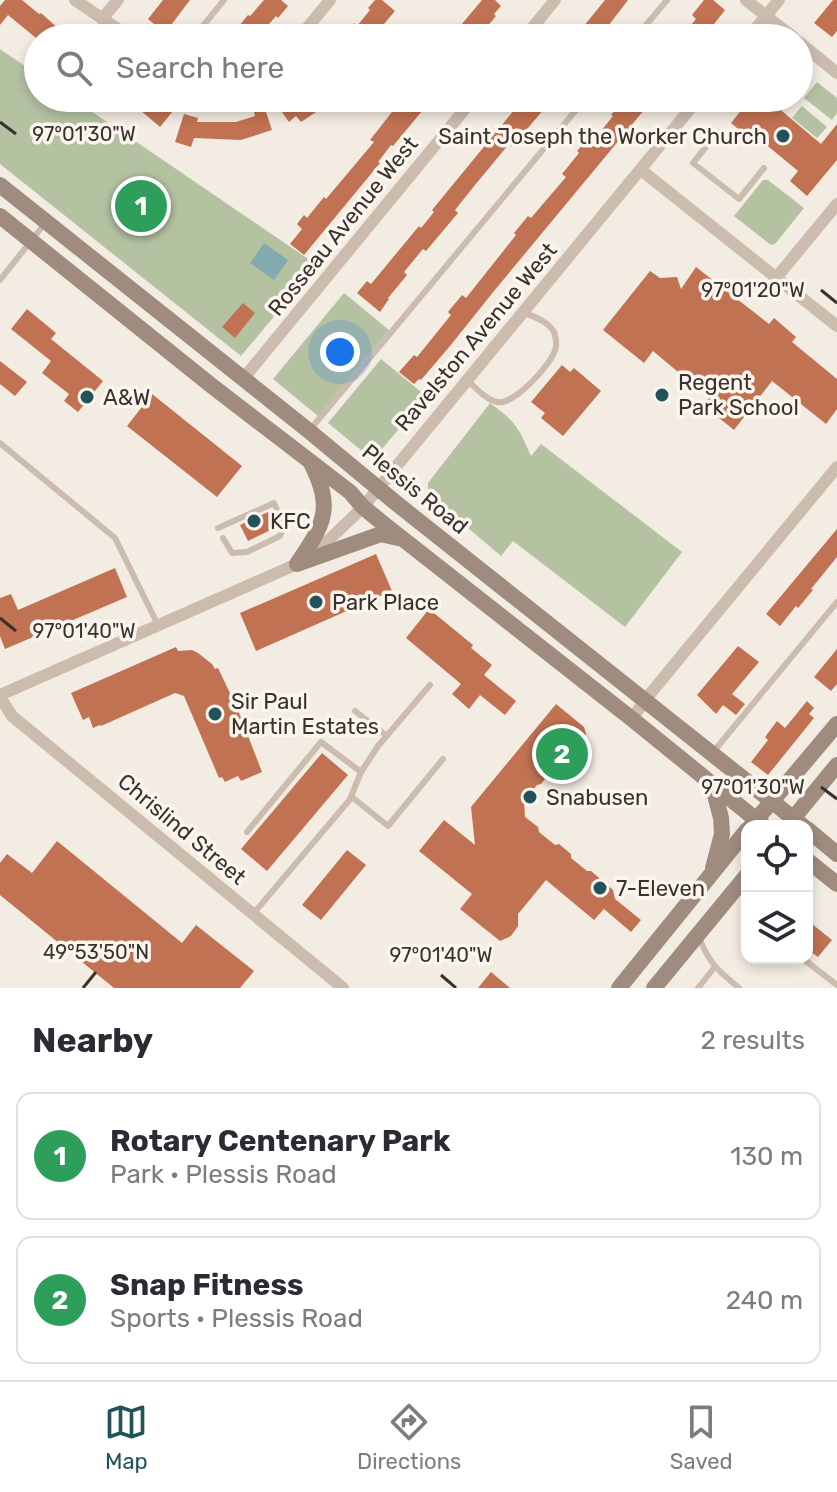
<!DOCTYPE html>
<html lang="en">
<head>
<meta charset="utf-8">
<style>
  body { margin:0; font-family:Rubik,sans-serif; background:#f2f2f3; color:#2b2b33 }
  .controls { position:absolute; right:24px; bottom:24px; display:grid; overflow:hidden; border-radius:16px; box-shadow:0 4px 12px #0003 }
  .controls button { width:72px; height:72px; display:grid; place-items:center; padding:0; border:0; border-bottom:2px solid #e1e1e2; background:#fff; color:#2b2b33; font:40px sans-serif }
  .you { position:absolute; left:340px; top:352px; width:28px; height:28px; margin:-20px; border:6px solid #fff; border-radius:50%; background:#1a73e8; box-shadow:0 0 0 12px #1a73e833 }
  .badge { display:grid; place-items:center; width:52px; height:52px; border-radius:50%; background:#22535a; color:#fff; font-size:26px; font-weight:700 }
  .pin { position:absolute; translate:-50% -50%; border:4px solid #fff; box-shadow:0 2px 8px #0006 }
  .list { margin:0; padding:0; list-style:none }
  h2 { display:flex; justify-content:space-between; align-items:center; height:104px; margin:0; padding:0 32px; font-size:34px }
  h2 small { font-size:26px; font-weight:400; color:#7c7c81 }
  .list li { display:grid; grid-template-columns:52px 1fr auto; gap:24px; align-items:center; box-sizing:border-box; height:128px; margin:0 16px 16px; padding:0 16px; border:2px solid #e1e1e2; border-radius:16px }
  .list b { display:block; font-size:30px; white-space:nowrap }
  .list p { margin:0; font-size:26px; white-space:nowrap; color:#7c7c81 }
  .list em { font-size:26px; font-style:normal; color:#7c7c81 }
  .icon { flex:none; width:44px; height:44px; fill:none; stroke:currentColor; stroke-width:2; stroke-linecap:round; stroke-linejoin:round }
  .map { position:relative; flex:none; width:837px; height:988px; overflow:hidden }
  .search { position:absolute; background:#fff; box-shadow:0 4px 12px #0003; left:24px; right:24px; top:24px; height:88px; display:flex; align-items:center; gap:20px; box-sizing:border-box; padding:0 28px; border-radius:44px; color:#7c7c81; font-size:30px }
  .sheet { height:392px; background:#fff }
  nav { display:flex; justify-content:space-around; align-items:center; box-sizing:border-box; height:112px; border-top:2px solid #e1e1e2; background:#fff; font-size:22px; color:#7c7c81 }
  nav a { display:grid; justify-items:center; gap:4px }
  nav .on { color:#22535a }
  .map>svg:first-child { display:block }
  .green { fill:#b5c2a2 }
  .water { fill:#82abaf }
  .building { fill:#c17252 }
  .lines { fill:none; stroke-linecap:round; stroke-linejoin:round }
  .lane { stroke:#cbbcae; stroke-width:6 }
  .street { stroke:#cbbcae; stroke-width:12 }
  .secondary { stroke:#9f8c7f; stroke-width:16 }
  .ticks { fill:none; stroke:#3a312c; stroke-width:3 }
  .poi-dot { fill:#22535a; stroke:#faf5ee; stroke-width:3 }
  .labels { text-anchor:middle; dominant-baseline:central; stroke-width:7; stroke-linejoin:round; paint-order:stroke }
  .poi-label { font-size:22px; fill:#3a312c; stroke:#faf5ee; text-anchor:start }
  .street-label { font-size:22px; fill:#3a312c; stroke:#faf5ee }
  .ticks-label { font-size:20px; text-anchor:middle; fill:#3a312c; stroke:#faf5ee; stroke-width:7; stroke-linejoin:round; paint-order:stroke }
</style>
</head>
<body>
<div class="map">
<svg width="837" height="988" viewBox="0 0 837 988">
  <rect width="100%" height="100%" fill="#f3ece2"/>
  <path class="green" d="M0,49L38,75V98H72L317,265L241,356L0,164Z
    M817,82L837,98V113L832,120L804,98Z
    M802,106L827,127L817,138L792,118Z
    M763,180H768L804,208L775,244L771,245L734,216Z
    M344,293L389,330L318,416L273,379Z
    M381,359L426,396L373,460L328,423Z
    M490,403C517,423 518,427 531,456L541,444L682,552L625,627L513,541L501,556L428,494V483Z"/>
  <path class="water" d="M264,243L288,260L274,280L250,263Z"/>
  <path class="building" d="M5,0H22L39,14L41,13L69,38H36L8,15L0,25V6Z
    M163,0H190L165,33L148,19Z
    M264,0H281L288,6L278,18L276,16L257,38H229L248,15L250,16Z
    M375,0H382L395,11L372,38H342L354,23L357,26L370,10L368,8Z
    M482,0H495L501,6L494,14L496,16L478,38H450Z
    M605,0H628L599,38H574Z
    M704,0H713L725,10L703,38H680L696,19L692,15Z
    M833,0H837V31L832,37L814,23Z
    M126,98H157L173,111L160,127Z
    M287,98H325L316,112L301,122L296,116L289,122L277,105Z
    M398,98H433L393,146L391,145L378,162L380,163L304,255L290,244L302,229L297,224L304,215L307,218L324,197L326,199L374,142L370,140L392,112L389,109Z
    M524,98H548L541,106L544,109L512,147L509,144L475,185L455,210L458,213L426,251L423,249L404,272L407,275L388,298L389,299L380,312L357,293L367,281L371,284L419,226L421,228L434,212L432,210Z
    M625,98H654L494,291L450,346L421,380L419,379L414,384L399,372L414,355L417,357L451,315L448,312L462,295L466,298L516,235L514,233L528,216L531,218L566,177L562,174L579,153L577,151L584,143L588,147L613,116L611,115Z
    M751,98H783L776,106L821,144L837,124V160L807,196L790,181L798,171L752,133L749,138L731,123Z
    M265,109L272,130L241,140L194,138L191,147L175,142L184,114L198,118L197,122H236L255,116L254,112Z
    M696,267L769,324L774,318L796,337L792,342L837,379V409L826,424L772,381L734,430L703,405L709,398L653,351L644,363L603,330L650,271L660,278L677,277L681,289Z
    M243,303L255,313L235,338L222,327Z
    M27,309L56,333L51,339L103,381L78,412L64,401L69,394L42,373L51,361L11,329Z
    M0,361L27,382L15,396L0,384Z
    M562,365L570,372L574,368L601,391L563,436L541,418L545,413L531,402Z
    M152,394L242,466L217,497L127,426Z
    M268,512L275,528L248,541L240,525Z
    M837,529V557L811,589L813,590L798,608L796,606L780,626L766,614Z
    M376,554L392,591L256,651L240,613Z
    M115,568L127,597L5,649L0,636V598L11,594L18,610Z
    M429,609L473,645L471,648L492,665L484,675L516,701L505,715L480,695L469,709L452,694L461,684L406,638Z
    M738,646L759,662L732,694L745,704L736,715L723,705L716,714L697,695Z
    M176,647L178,651L192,650L198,653L212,664L215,669L218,668L238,710L262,772L241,781L238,776L225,782L222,777L219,778L184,696L175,693L101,726L100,725L93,728L89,717L83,720L71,693Z
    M837,649V684L831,691L814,677Z
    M807,701L814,708L809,714L814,718L768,775L751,762L768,740L765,737L777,721L785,728Z
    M556,704L584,727L586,734L564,761H559L541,784L537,785L524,800L525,817L538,827L539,832L555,845L559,844L571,854V858L587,871H591L613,890L615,899L641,920L631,932L604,909L594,920L546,880L518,914V926L511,936L500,941L460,909L472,894L419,851L444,820L475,845L471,807Z
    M322,753L348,775L267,871L241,849Z
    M57,841L182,943L196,925L254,971L240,988H114L0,895V863L7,854L32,873Z
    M347,850L366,865L321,920L302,905Z
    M807,920L832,940L818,957L807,949Z
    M491,972L510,988H478Z"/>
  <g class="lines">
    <path class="lane" d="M193,38L224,0
      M635,38L667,0
      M718,132L693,163L739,199L764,168
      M0,280L46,222
      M467,380C475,387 486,400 497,402C513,406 551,365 555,350C557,345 556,338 554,332C548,321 534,317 523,312
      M309,431L586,98
      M0,443L115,538L158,625
      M218,528L274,503L284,526L280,536L247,552L232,553L223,538
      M355,711L387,736
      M714,751L837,602
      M350,799L361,772L378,746L430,685
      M247,832L321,742L361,772
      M253,914L352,797L388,826L443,759
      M698,935C709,963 716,969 739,988
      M802,958L837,985
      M764,960L766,958
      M698,988L714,968"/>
    <path class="street" d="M75,0L131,38
      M746,0L794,38
      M102,19L118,0
      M299,38L330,0
      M524,38L555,0
      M748,38L779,0
      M799,42L837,73
      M641,170L837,326
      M776,278L837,204
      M243,379L474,98
      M0,695L297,564L330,539L363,507L699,98
      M0,697L12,716L343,988
      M632,719L645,700L837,467"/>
    <path class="secondary" d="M0,185L309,431L396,503L803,826
      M0,216L212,386L350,492L363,507L380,521L632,719L764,826
      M297,564L381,534L398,538
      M297,564C324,524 334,509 311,463
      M712,784L721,818L722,834L713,868
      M751,826L837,724
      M787,826L837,765
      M807,829L837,854
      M807,860L837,884
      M619,988L747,830
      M654,988L747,875"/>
  </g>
  <path class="ticks" d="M0,122L16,134M821,290L837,303M0,618L16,631M821,787L837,799M441,975L456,988M83,988L96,972"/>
  <g class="poi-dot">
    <circle cx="783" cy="136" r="8"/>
    <circle cx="662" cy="395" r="8"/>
    <circle cx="87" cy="397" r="8"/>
    <circle cx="254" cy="521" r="8"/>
    <circle cx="316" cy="602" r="8"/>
    <circle cx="215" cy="714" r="8"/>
    <circle cx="530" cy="797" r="8"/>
    <circle cx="600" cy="888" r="8"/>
  </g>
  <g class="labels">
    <g class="poi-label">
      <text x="767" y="136" text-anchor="end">Saint Joseph the Worker Church</text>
      <text x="678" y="382">Regent<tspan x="678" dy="25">Park School</tspan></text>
      <text x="103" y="397">A&amp;W</text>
      <text x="270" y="521">KFC</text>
      <text x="332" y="602">Park Place</text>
      <text x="231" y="701">Sir Paul<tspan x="231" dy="25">Martin Estates</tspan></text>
      <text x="546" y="797">Snabusen</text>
      <text x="616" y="888">7-Eleven</text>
    </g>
    <g class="street-label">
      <text transform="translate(343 226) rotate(-51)">Rosseau Avenue West</text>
      <text transform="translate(476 337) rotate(-50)">Ravelston Avenue West</text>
      <text transform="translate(415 489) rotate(39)">Plessis Road</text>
      <text transform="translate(182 829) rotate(40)">Chrislind Street</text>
    </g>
  </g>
  <g class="ticks-label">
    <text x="84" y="141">97°01'30"W</text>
    <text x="753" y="297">97°01'20"W</text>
    <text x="84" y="638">97°01'40"W</text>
    <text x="753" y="794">97°01'30"W</text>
    <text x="96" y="959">49°53'50"N</text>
    <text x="441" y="962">97°01'40"W</text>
  </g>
</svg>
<div class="controls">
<button><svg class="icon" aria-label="locate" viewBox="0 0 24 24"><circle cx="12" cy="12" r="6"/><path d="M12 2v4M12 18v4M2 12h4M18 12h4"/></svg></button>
<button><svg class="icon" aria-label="layers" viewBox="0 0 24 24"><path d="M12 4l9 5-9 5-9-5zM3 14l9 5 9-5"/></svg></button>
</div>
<div class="you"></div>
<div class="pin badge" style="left:141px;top:206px;background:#2e9e5b">1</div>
<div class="pin badge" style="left:562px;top:754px;background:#2e9e5b">2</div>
<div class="search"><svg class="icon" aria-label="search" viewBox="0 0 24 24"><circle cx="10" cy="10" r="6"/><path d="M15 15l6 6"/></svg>Search here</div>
</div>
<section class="sheet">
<h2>Nearby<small>2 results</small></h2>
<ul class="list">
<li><span class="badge" style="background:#2e9e5b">1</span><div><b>Rotary Centenary Park</b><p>Park · Plessis Road</p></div><em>130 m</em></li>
<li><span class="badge" style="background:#2e9e5b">2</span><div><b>Snap Fitness</b><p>Sports · Plessis Road</p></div><em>240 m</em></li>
</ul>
</section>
<nav>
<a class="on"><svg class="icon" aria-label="map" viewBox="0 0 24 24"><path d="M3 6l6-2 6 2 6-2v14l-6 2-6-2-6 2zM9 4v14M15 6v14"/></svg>Map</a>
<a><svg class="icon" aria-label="directions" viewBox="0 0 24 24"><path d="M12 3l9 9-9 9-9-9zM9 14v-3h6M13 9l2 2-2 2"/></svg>Directions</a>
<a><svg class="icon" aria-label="saved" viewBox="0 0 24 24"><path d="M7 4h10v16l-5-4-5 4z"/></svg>Saved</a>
</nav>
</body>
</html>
